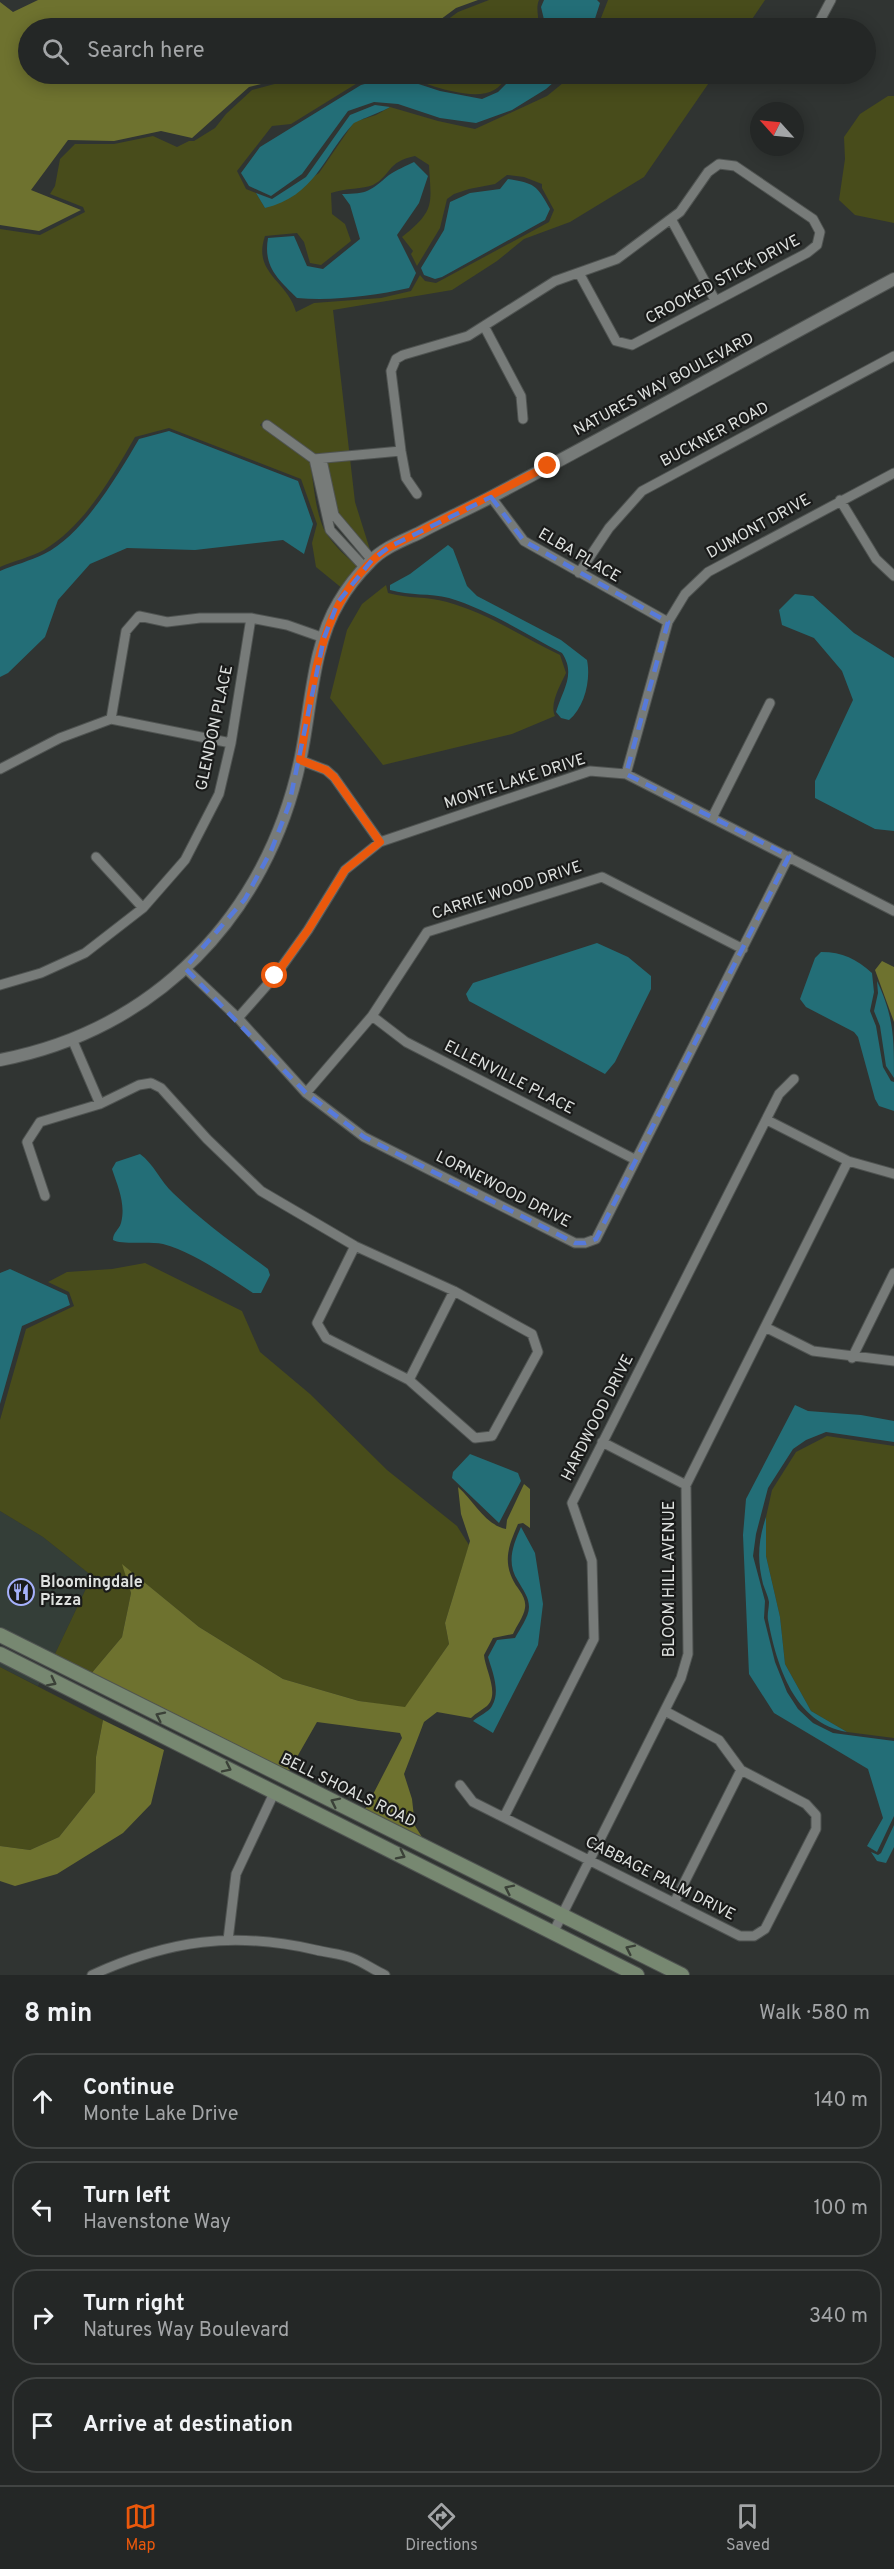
<!DOCTYPE html>
<html lang="en">
<head>
<meta charset="utf-8">
<style>
  body { margin:0; font-family:Overpass,sans-serif; background:#303332; color:#f1f3f6 }
  .compass { position:absolute; left:750px; top:102px; width:54px; height:54px; border-radius:50%; background:#242726; box-shadow:0 3px 15px #0003; rotate:297deg }
  .stop { position:absolute; width:18px; height:18px; margin:-14px; border:4px solid #ea580c; border-radius:50%; background:#fff }
  .stop.end { background:#ea580c; border-color:#fff; box-shadow:0 2px 6px #0008 }
  .list { margin:0; padding:0; list-style:none }
  h2 { display:flex; justify-content:space-between; align-items:center; height:78px; margin:0; padding:0 24px; font-size:26px }
  h2 small { font-size:20px; font-weight:400; color:#a3a5a7 }
  .list li { display:grid; grid-template-columns:39px 1fr auto; gap:18px; align-items:center; box-sizing:border-box; height:96px; margin:0 12px 12px; padding:0 12px; border:2px solid #414443; border-radius:24px }
  .list b { display:block; font-size:22px; white-space:nowrap }
  .list p { margin:0; font-size:20px; white-space:nowrap; color:#a3a5a7 }
  .list em { font-size:20px; font-style:normal; color:#a3a5a7 }
  .icon { flex:none; width:33px; height:33px; fill:none; stroke:currentColor; stroke-width:2; stroke-linecap:round; stroke-linejoin:round }
  .map { position:relative; flex:none; width:894px; height:1975px; overflow:hidden }
  .search { position:absolute; background:#242726; box-shadow:0 3px 15px #0003; left:18px; right:18px; top:18px; height:66px; display:flex; align-items:center; gap:15px; box-sizing:border-box; padding:0 21px; border-radius:33px; color:#a3a5a7; font-size:22px }
  .sheet { height:510px; background:#242726 }
  nav { display:flex; justify-content:space-around; align-items:center; box-sizing:border-box; height:84px; border-top:2px solid #414443; background:#242726; font-size:16px; color:#a3a5a7 }
  nav a { display:grid; justify-items:center; gap:3px }
  nav .on { color:#ea580c }
  .map>svg:first-child { display:block }
  .built { fill:#343e38 }
  .green { fill:#484c1b; fill-rule:evenodd }
  .forest { fill:#6e722f }
  .water { fill:#236e77 }
  .lines { fill:none; stroke-linecap:round; stroke-linejoin:round }
  .minor-casing { stroke:#4f5351; stroke-width:11 }
  .tertiary-casing { stroke:#4f5351; stroke-width:14 }
  .secondary-casing { stroke:#4f5351; stroke-width:16 }
  .minor { stroke:#777b79; stroke-width:9 }
  .tertiary { stroke:#777b79; stroke-width:12 }
  .secondary { stroke:#778871; stroke-width:14 }
  .oneway { stroke:#3b4138 }
  .route { stroke:#ea580c; stroke-width:8 }
  .marked { fill:none; stroke:#577ada; stroke-width:4.5; stroke-dasharray:12 8; stroke-linejoin:round }
  .labels { text-anchor:middle; dominant-baseline:central; stroke-width:4.5; stroke-linejoin:round; paint-order:stroke }
  .street-label { font-size:16px; fill:#dee1df; stroke:#1a1b1a }
  .poi-label { font-size:16px; font-weight:bold; fill:#dee1df; stroke:#1a1b1a; text-anchor:start }
</style>
</head>
<body>
<div class="map">
<svg width="894" height="1975" viewBox="0 0 894 1975">
  <rect width="100%" height="100%" fill="#303432"/>
  <path class="built" d="M0,1511L43,1537L92,1576L54,1656L0,1639Z
    M0,1648L46,1671L38,1686L0,1667Z"/>
  <path class="green" d="M489,0H539C535,9 540,19 538,28H436L458,12Z
    M608,0H765L746,28H597Z
    M312,74H389L372,76L359,82L291,124L272,126L237,171L246,189L256,193L265,208L319,173L354,122L376,115L390,107L438,121L475,129L547,96L574,74H715L644,177L570,222L524,239L497,261L452,290L333,310L355,502L371,553L338,513L313,454L266,419L260,425L310,462C314,484 315,514 326,533C335,547 347,557 359,568L343,589L316,567L312,543L317,524L301,479L169,428L135,437C112,477 85,525 44,550C31,557 14,561 0,567V229L40,235L85,212L83,207L50,194L55,186L60,159L75,144H114L153,136L177,147L189,141H194L215,128L226,114L252,90ZM415,156L429,165C431,204 436,210 402,237L413,251L411,254L417,266L440,228L447,199L454,194L469,189L495,184L507,175L524,177L542,184V188L554,210L549,222L436,283L425,281L420,275L411,291L381,298L314,303L296,312C288,281 252,273 265,236L297,233L304,242L310,263L321,265L351,241L345,224L332,214L331,193C345,188 364,189 373,185C392,175 386,162 415,156Z
    M398,74H511C506,79 500,87 494,90C471,103 422,82 398,74Z
    M888,96H894V223L855,215L839,200L845,159L844,137L860,114Z
    M386,585L388,593C408,599 427,596 447,602C487,613 523,637 560,655L566,673C561,684 549,704 555,716L512,734L383,765L330,698L347,630L362,604Z
    M145,1263L242,1311L260,1352L310,1394L387,1470L457,1526L469,1545L445,1623L449,1644L405,1708L359,1701L283,1679L199,1627L123,1565L131,1593L122,1637L90,1675L54,1656L92,1576L43,1537L0,1511V1420L26,1329L74,1306L69,1292L48,1282L67,1272L112,1269Z
    M827,1436L894,1446V1738L847,1732L811,1711L785,1664L780,1617L766,1556V1517L772,1490L796,1452Z
    M0,1667L103,1720L96,1757L95,1792L59,1837L30,1850L0,1846Z"/>
  <path class="forest" d="M38,0H478L456,8L429,28H28V74H302L249,87L192,138L161,131L114,141L68,140L31,190L81,210L39,231L0,225V2L13,12Z
    M882,961L894,967V1022L875,970Z
    M524,1484L530,1489V1528L523,1523L518,1524C510,1543 503,1558 512,1578C516,1588 527,1596 525,1608C524,1616 516,1627 513,1634L493,1638L484,1655C485,1669 500,1694 487,1706C482,1710 476,1713 471,1718L437,1712L424,1722L404,1774L412,1799L415,1826L422,1837L348,1809L366,1808L402,1738L400,1733L317,1722L285,1778L90,1675L122,1637L131,1593L122,1564L199,1627L283,1679L359,1701L405,1707L449,1644L445,1623L470,1541L461,1514L458,1487C474,1501 485,1525 506,1529L507,1520Z
    M103,1720L164,1750L151,1804L123,1833L57,1874L15,1886L0,1881V1846L30,1850L59,1837L95,1792L96,1757Z"/>
  <path class="water" d="M544,0H597L600,3L592,28H546L541,7Z
    M516,74H563L546,89L512,110L476,123L440,118L398,104L374,102L348,111L302,174L271,196L249,186L241,173L260,147L361,85L394,76L440,91L482,99L498,92Z
    M375,105L390,107C382,112 356,121 353,124C323,157 315,196 265,208L256,193L272,199L306,177L350,115Z
    M414,162L428,176L419,203L397,235L416,273L409,288C373,296 334,301 297,298C278,279 263,267 268,238L294,236L307,266L323,269L360,239L350,205L342,194C368,194 370,191 389,175C396,170 406,166 414,162Z
    M508,179C534,183 537,185 550,209L545,220L442,277L435,279L424,275L421,268L444,230L450,202L470,193L500,189Z
    M169,431L298,481L313,524L304,554L283,540L195,550L127,548L90,564L58,600L45,637L8,673L0,677V571C14,565 30,561 44,554C82,536 118,475 139,439Z
    M448,545L453,549L467,586L477,596L561,640L587,660C591,679 585,707 569,720L561,718L556,712C563,689 576,674 562,653C526,634 489,610 449,598C430,593 410,596 390,590V585L410,574Z
    M795,594L813,596L854,633L894,658V831L875,829L815,798V781L853,700L842,671L814,638L782,625L779,610Z
    M597,943L628,957L651,976V989L615,1062L605,1074L469,1001L466,994L473,983Z
    M821,952C843,952 856,959 872,973L874,992L870,1011L876,1026L883,1067L891,1081L894,1082V1111L879,1106L875,1099L858,1037L854,1032L806,1007L800,999L815,958Z
    M877,981C894,1017 894,1038 894,1078L886,1066L880,1026L874,1011L878,993Z
    M140,1154C154,1164 160,1181 173,1193C202,1221 235,1245 268,1269L270,1275L261,1293H253C225,1275 195,1253 163,1244C149,1241 121,1245 113,1240C113,1232 119,1230 121,1223C126,1204 118,1187 112,1169L116,1162Z
    M10,1269L67,1295L70,1305L22,1326L0,1404V1273Z
    M795,1405L808,1411L861,1415L894,1421V1442L826,1432L806,1440L793,1449L768,1488L756,1534L753,1556L765,1601L764,1618L775,1662L787,1692L798,1709L813,1723L833,1733L894,1741V1816L877,1852L867,1846L883,1818L868,1769L774,1713L749,1674L743,1535L746,1499Z
    M470,1454L518,1473L521,1481L499,1523L452,1478L453,1472Z
    M766,1517V1556L780,1617L785,1664L811,1711L847,1732C794,1723 777,1666 768,1620C767,1614 769,1608 769,1602C768,1596 765,1590 763,1584C757,1560 758,1541 766,1517Z
    M521,1527L535,1553L543,1604L538,1645L493,1733L473,1721C478,1716 489,1712 492,1706C501,1691 492,1671 488,1657L497,1640L515,1638C519,1630 529,1617 529,1607C529,1597 523,1590 518,1581C506,1563 513,1545 521,1527Z
    M894,1825V1847L886,1863L877,1861L871,1852L878,1855L881,1853Z"/>
  <g class="lines">
    <defs>
      <path id="minor" d="M816,28L831,0
        M671,219L715,300
        M484,326L521,396L523,419
        M267,425L314,459L401,451
        M314,459L330,530L365,568
        M322,460L334,515L372,560
        M417,494L406,478L401,451L391,371L396,359L403,355L468,336L555,281L617,259L680,212L708,172L719,164L735,166L813,219L820,232L817,245L807,253L632,345L616,341L579,273
        M491,497L524,541L668,622
        M840,500L876,559L894,576
        M579,573L609,528L642,491L894,356
        M111,719L126,631L139,616L167,622L200,618H251L287,625L324,638
        M300,760L326,770L334,777L380,842
        M0,769L60,738L111,719L231,743
        M626,774L668,622L685,594L708,572L894,473
        M713,816L770,703
        M96,857L143,908
        M185,968L238,1018L306,1093L364,1137L575,1243H585L596,1239L789,856
        M0,985L41,973L85,953L143,908L185,860L219,794L231,743L251,618
        M372,1016L406,1042L636,1160
        M238,1018L275,976L308,930L345,870L380,842L590,771L626,774L894,911
        M72,1039L100,1104
        M306,1093L372,1016L427,932L602,877L743,949
        M767,1120L848,1161L894,1174
        M45,1196L27,1142L40,1122L100,1104L139,1085L151,1083L161,1088L207,1139L261,1191L355,1246L454,1291L532,1334L538,1352L492,1436L475,1438L409,1380L326,1338L317,1323L355,1246
        M765,1327L813,1351L894,1361
        M852,1358L894,1273
        M409,1380L454,1291
        M602,1442L686,1485
        M460,1785L473,1802L740,1936H754L765,1929L816,1829V1815L806,1804L741,1770L719,1740L665,1711
        M504,1817L594,1639L592,1561L572,1503L779,1094L794,1079
        M674,1903L741,1770
        M553,1933L681,1678L688,1654L686,1485L848,1161
        M228,1940L236,1874L275,1791
        M92,1975C169,1940 234,1931 316,1950C328,1953 341,1954 352,1958C363,1962 374,1970 385,1975"/>
      <path id="tertiary" d="M0,1060C156,1030 267,915 300,761C311,711 312,646 339,602C347,588 359,573 370,562C383,548 402,541 419,533C443,520 468,509 493,496C627,425 760,351 894,279"/>
      <path id="secondary" d="M0,1635L682,1975
        M0,1654L637,1975"/>
    </defs>
    <use href="#minor" class="minor-casing"/>
    <use href="#tertiary" class="tertiary-casing"/>
    <use href="#secondary" class="secondary-casing"/>
    <use href="#minor" class="minor"/>
    <use href="#tertiary" class="tertiary"/>
    <use href="#secondary" class="secondary"/>
  </g>
  <defs><path id="oneway-chevron" d="M-2-3.5L2.5 0L-2 3.5" fill="none" stroke-width="1.6" stroke-linecap="round" stroke-linejoin="round" transform="scale(1.5)"/></defs>
  <g class="oneway">
    <use href="#oneway-chevron" transform="translate(52 1682) rotate(27)"/>
    <use href="#oneway-chevron" transform="translate(160 1716) rotate(-154)"/>
    <use href="#oneway-chevron" transform="translate(227 1768) rotate(26)"/>
    <use href="#oneway-chevron" transform="translate(335 1802) rotate(-154)"/>
    <use href="#oneway-chevron" transform="translate(401 1855) rotate(27)"/>
    <use href="#oneway-chevron" transform="translate(509 1889) rotate(-154)"/>
    <use href="#oneway-chevron" transform="translate(630 1949) rotate(-154)"/>
  </g>
  <g class="lines">
    <path class="route" d="M275,976L308,930L345,870L380,842L334,777L326,770L300,760C314,681 318,598 388,548L548,466"/>
  </g>
  <path class="marked" d="M491,497L524,541L668,622L626,774L789,856L596,1239L585,1243H575L364,1137L306,1093L185,968L245,899L271,851L289,805L324,638L338,602L372,560L389,547Z"/>
  <defs>
    <symbol id="restaurant-ring" viewBox="-11 -11 22 22"><circle r="9.5" fill="#1a1b1a" stroke="#a6b1fc" stroke-width="1.5"/><path d="M-5-6h1v4h1v-4h1v4h1v-4h1v5L-1.5 .5V6h-2V.5L-5-1ZM5-6V6H3V1.5H1.5Q1.5-4 5-6Z" fill="#a6b1fc"/></symbol>
  </defs>
  <g fill-rule="evenodd">
    <use href="#restaurant-ring" x="6" y="1577" width="30" height="30"/>
  </g>
  <g class="labels">
    <g class="street-label">
      <text transform="translate(723 280) rotate(-28)">CROOKED STICK DRIVE</text>
      <text transform="translate(664 385) rotate(-28)">NATURES WAY BOULEVARD</text>
      <text transform="translate(715 435) rotate(-28)">BUCKNER ROAD</text>
      <text transform="translate(759 527) rotate(-29)">DUMONT DRIVE</text>
      <text transform="translate(579 556) rotate(30)">ELBA PLACE</text>
      <text transform="translate(215 728) rotate(-78)">GLENDON PLACE</text>
      <text transform="translate(515 782) rotate(-18)">MONTE LAKE DRIVE</text>
      <text transform="translate(507 891) rotate(-18)">CARRIE WOOD DRIVE</text>
      <text transform="translate(509 1078) rotate(27)">ELLENVILLE PLACE</text>
      <text transform="translate(503 1190) rotate(27)">LORNEWOOD DRIVE</text>
      <text transform="translate(598 1418) rotate(-63)">HARDWOOD DRIVE</text>
      <text transform="translate(670 1579) rotate(-90)">BLOOM HILL AVENUE</text>
      <text transform="translate(348 1791) rotate(26)">BELL SHOALS ROAD</text>
      <text transform="translate(660 1879) rotate(27)">CABBAGE PALM DRIVE</text>
    </g>
    <g class="poi-label">
      <text x="40" y="1583">Bloomingdale<tspan x="40" dy="18">Pizza</tspan></text>
    </g>
  </g>
</svg>
<svg class="compass" viewBox="-18 -18 36 36"><path d="M0-13l5 13h-10z" fill="#e53935"/><path d="M0 13l5-13h-10z" fill="#a3a5a7"/></svg>
<div class="stop" style="left:275px;top:976px"></div>
<div class="stop end" style="left:548px;top:466px"></div>
<div class="search"><svg class="icon" aria-label="search" viewBox="0 0 24 24"><circle cx="10" cy="10" r="6"/><path d="M15 15l6 6"/></svg>Search here</div>
</div>
<section class="sheet">
<h2>8 min<small>Walk · 580 m</small></h2>
<ul class="list">
<li><svg class="icon" aria-label="ahead" viewBox="0 0 24 24"><path d="M12 20V5M6 11l6-6 6 6"/></svg><div><b>Continue</b><p>Monte Lake Drive</p></div><em>140 m</em></li>
<li><svg class="icon" aria-label="left" viewBox="0 0 24 24"><path d="M17 20v-9H6M10 6l-5 5 5 5"/></svg><div><b>Turn left</b><p>Havenstone Way</p></div><em>100 m</em></li>
<li><svg class="icon" aria-label="right" viewBox="0 0 24 24"><path d="M7 20v-9h11M14 6l5 5-5 5"/></svg><div><b>Turn right</b><p>Natures Way Boulevard</p></div><em>340 m</em></li>
<li><svg class="icon" aria-label="arrive" viewBox="0 0 24 24"><path d="M6 21V4h12l-3 4 3 4H6"/></svg><div><b>Arrive at destination</b></div></li>
</ul>
</section>
<nav>
<a class="on"><svg class="icon" aria-label="map" viewBox="0 0 24 24"><path d="M3 6l6-2 6 2 6-2v14l-6 2-6-2-6 2zM9 4v14M15 6v14"/></svg>Map</a>
<a><svg class="icon" aria-label="directions" viewBox="0 0 24 24"><path d="M12 3l9 9-9 9-9-9zM9 14v-3h6M13 9l2 2-2 2"/></svg>Directions</a>
<a><svg class="icon" aria-label="saved" viewBox="0 0 24 24"><path d="M7 4h10v16l-5-4-5 4z"/></svg>Saved</a>
</nav>
</body>
</html>
